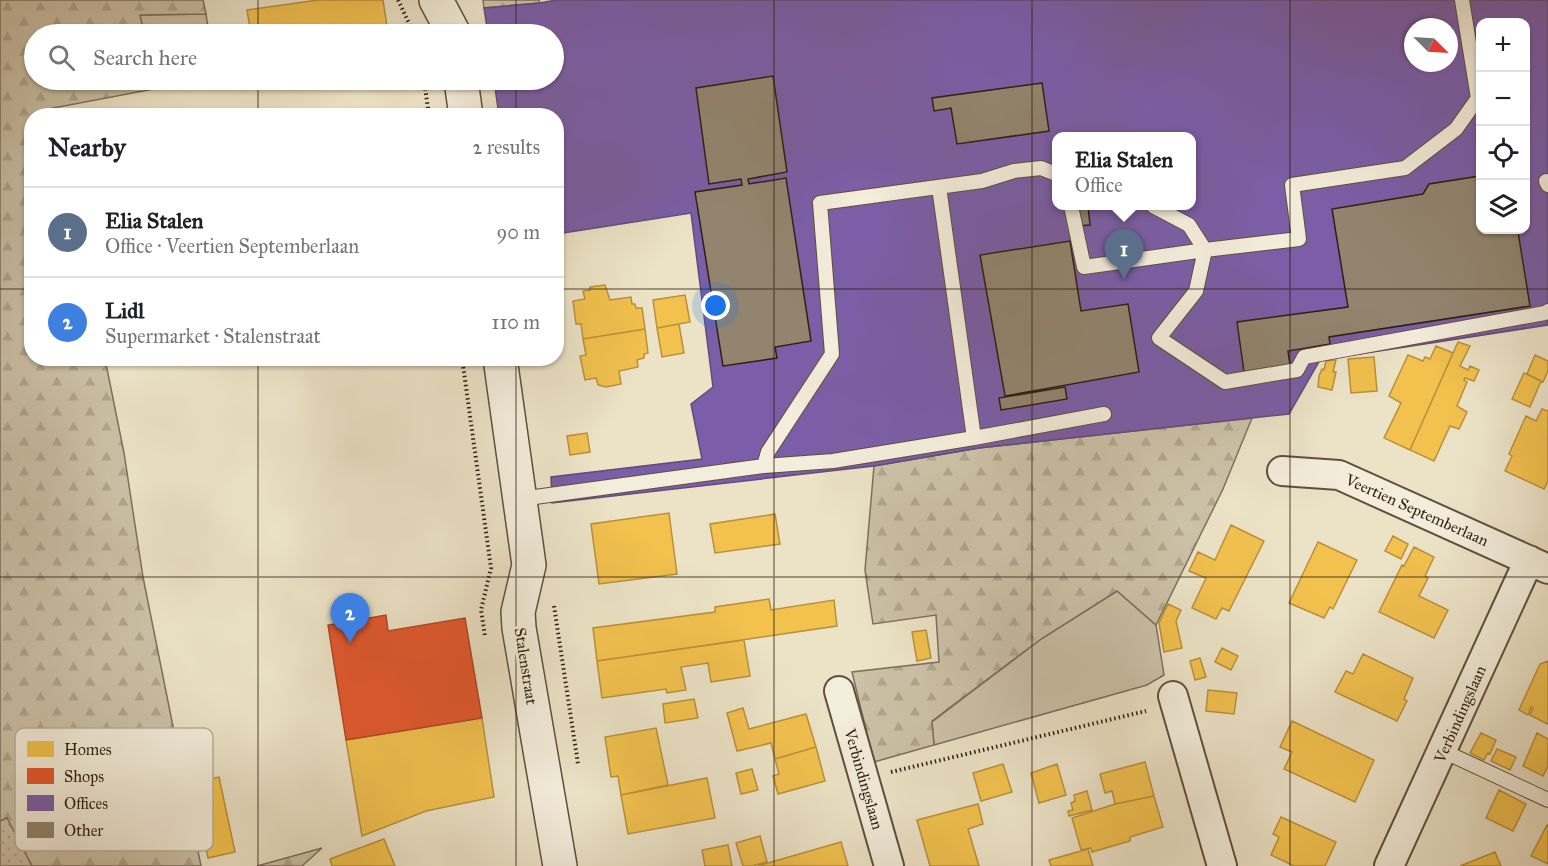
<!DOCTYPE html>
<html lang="en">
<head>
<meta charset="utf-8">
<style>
  body { margin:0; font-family:"IM FELL Great Primer",serif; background:#f6f6f6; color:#202124 }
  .controls { position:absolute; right:18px; top:18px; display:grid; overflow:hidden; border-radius:12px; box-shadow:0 2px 4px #0004 }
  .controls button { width:54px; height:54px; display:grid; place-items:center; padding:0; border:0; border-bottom:2px solid #e0e0e0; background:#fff; color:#202124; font:30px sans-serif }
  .compass { position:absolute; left:1404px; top:18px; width:54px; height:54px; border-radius:50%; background:#fff; box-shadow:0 2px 4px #0004; rotate:114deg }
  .you { position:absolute; left:716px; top:306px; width:21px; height:21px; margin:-15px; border:4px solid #fff; border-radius:50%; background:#1a73e8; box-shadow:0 0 0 9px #1a73e833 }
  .badge { display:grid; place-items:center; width:39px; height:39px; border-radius:50%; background:#8f2418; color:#fff; font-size:20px; font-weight:700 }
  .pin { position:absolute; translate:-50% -50px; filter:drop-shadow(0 2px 3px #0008) }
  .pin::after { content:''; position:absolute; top:32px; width:21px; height:18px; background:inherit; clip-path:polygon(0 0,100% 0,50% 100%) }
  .popup { position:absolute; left:1052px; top:132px; width:144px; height:78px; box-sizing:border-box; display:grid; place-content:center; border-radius:12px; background:#fff; filter:drop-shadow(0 2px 4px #0005); font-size:20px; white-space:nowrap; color:#757577 }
  .popup b { font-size:22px; color:#202124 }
  .popup::after { content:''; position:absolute; left:50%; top:100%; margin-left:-12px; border:12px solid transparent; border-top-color:#fff }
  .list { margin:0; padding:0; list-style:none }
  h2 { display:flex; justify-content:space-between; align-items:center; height:78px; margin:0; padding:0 24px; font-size:26px }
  h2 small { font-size:20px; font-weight:400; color:#757577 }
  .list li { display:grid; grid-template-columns:39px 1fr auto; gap:18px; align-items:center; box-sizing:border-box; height:90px; padding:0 24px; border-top:2px solid #e0e0e0 }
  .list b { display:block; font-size:22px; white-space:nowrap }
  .list p { margin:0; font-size:20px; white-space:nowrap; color:#757577 }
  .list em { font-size:20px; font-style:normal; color:#757577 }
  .icon { flex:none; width:33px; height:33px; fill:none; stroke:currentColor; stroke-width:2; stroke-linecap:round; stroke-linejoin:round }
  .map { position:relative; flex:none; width:1548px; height:866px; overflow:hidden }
  .search { position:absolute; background:#fff; box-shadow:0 2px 4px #0004; left:24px; top:24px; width:540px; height:66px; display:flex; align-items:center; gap:15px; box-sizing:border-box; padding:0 21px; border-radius:33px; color:#757577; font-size:22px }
  .panel { position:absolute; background:#fff; box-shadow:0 2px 4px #0004; left:24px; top:108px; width:540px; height:258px; border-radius:24px }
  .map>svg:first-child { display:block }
  .grass { fill:#ccc2a8; stroke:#7e705c; stroke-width:1.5 }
  .forest { fill:url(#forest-firs); stroke:#7e705c; stroke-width:1.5 }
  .park { fill:url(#park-dots); stroke:#7e705c; stroke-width:1.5 }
  .homes { fill:#f2c14e; stroke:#b8903b; stroke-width:1.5 }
  .shops { fill:#e4572e; stroke:#ae4625; stroke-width:1.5 }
  .offices { fill:#7b5ea7; stroke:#644b79; stroke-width:1.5; fill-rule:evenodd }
  .building { fill:#92846f; stroke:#301e0f; stroke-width:1.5 }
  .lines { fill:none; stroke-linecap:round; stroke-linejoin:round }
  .service-casing { stroke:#5f4f3d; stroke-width:16 }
  .minor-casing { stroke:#5f4f3d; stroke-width:32 }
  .tertiary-casing { stroke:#5f4f3d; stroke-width:36 }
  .path { stroke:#301e0f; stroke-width:4; stroke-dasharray:1.5 3; stroke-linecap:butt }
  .service { stroke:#f3eddb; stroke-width:14 }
  .minor { stroke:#f3eddb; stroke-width:28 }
  .tertiary { stroke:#f3eddb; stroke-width:33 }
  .grid { fill:none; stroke:#301e0f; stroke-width:1.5; stroke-opacity:0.55 }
  .labels { text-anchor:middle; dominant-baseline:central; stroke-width:6; stroke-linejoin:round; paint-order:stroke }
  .street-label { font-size:16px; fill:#301e0f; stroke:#f3eddb }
  .key { fill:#f3eddb; stroke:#b8af9e; stroke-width:1.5 }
  .key-label { font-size:16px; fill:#301e0f }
</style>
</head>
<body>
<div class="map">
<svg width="1548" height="866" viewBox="0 0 1548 866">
  <defs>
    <pattern id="forest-firs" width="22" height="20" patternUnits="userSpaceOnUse" patternTransform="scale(1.5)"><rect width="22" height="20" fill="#ccc2a8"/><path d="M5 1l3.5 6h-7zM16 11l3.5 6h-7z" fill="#b0a68f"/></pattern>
    <pattern id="park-dots" width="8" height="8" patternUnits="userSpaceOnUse" patternTransform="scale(1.5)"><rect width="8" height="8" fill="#ccc2a8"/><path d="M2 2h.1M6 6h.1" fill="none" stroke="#b0a68f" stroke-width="1.8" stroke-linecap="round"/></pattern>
  </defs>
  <rect width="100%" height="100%" fill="#ece3c7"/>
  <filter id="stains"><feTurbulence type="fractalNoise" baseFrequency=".00333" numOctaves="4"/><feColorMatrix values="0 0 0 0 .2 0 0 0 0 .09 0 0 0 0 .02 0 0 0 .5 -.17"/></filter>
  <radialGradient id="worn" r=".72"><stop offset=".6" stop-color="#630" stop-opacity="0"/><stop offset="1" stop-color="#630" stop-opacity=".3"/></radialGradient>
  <path class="grass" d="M206,14L209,34H144L140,15Z
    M152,80H214L154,89Z
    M1117,591L1156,625L1164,675L1147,685L934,745L932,722L1041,639Z"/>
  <path class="forest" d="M0,0H203L206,14L140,15L144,34H34V80H152L154,89L53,108L55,115L32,116V358L105,359L124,453L143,577L201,866H32L7,819L0,821Z
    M483,0H539L540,3L484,8Z
    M1252,418L1223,489L1156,625L1117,591L1041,639L932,721L934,745L874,762L852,672L939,662L936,615L873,624L865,570L874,466L979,448Z
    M322,848L302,866H257Z"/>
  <path class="park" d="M7,818L32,866H0V821Z"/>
  <path class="homes" d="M318,0H383L388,33L251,34L247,10Z
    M605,285L610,300L631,297L632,304H635L636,308H642L645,329L583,339L581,324H576L573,301L585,299L583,291L590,290V287Z
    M685,295L690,322L657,328L653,300Z
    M679,324L684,353L662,357L657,328Z
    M645,329L648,353L644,354V358L637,360L638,367L619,371L621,384L606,387L598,385L596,378L585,380L580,356L586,355L583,339Z
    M1458,342L1470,346L1460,366L1468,370L1470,366L1479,370L1474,381L1465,378L1464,380L1467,382L1457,406L1467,412L1459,429L1450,426L1434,461L1410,450Z
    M1436,346L1453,353L1410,450L1384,438L1401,403L1389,396L1408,355L1423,361L1425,357L1430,359Z
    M1535,355L1548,361V371L1543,382L1527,374Z
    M1374,357L1377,391L1351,393L1348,359Z
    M1336,360L1333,372H1336L1332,390L1318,387L1319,376L1322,369L1324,370L1326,361Z
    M1524,373L1541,381L1530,407L1512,399Z
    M1542,409L1548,411V481L1544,489L1505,471L1512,456L1509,454L1526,416L1536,421Z
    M587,433L590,452L570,455L567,436Z
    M669,513L677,574L599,584L591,524Z
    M775,514L780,544L715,553L710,524Z
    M1231,525L1264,541L1229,611L1222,608L1216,619L1192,608L1206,578L1189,571L1198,552L1215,560Z
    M1393,536L1408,544L1401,559L1385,551Z
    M1318,542L1357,560L1333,609L1330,607L1324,618L1289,603Z
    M1414,547L1434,557L1425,576L1428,578L1419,596L1448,610L1434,638L1379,612L1402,565L1404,566Z
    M769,599L771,610L834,600L837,626L597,661L593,628L715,612V607Z
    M1168,604L1181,610L1176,621L1182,648L1164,652L1159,623Z
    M926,630L931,658L917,661L912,632Z
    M744,640L750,676L711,682L708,663L681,667L686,690L667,693L666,689L602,698L597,661Z
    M1222,648L1238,656L1231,670L1215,662Z
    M1363,654L1413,678L1404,699L1407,701L1397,721L1335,692L1346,671L1353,674Z
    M1200,658L1206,677L1195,680L1190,661Z
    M1548,661V722L1547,724L1530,715L1533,708L1531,707L1528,715L1519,710L1540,664Z
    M1208,690L1237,693L1234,714L1206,711Z
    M694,699L698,718L665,723L663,704Z
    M743,708L749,729L806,714L816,747L775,759L771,743L737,751L727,713Z
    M482,718L494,797L426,811L362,836L346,740Z
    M1292,721L1374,760L1355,802L1284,769L1292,752L1280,747Z
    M656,728L668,785L621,795L618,776L611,777L605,737Z
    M1481,733L1496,740L1490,754L1488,753L1484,760L1470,753Z
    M1537,733L1548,739V766L1543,776L1523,766Z
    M816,747L825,781L778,794L773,776L779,774L775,759Z
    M1497,749L1516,757L1510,770L1491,761Z
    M1145,762L1154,796L1115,804L1112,791L1105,793L1100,774Z
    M1003,764L1012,792L981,801L973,773Z
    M1057,764L1066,795L1039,803L1031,773Z
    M752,769L758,790L741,794L736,773Z
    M219,777L235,852L208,858L192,782Z
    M707,778L715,818L628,834L621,795Z
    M1499,790L1526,804L1513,831L1486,818Z
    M1087,791L1092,810L1069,816L1068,811L1073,810L1071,803L1075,801L1074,795Z
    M1154,796L1163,827L1130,837V841L1092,852L1091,848L1081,850L1072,818L1115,804Z
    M978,804L983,824L968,829L979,866H930L917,820Z
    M1281,817L1336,842L1325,866H1294L1271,855L1279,837L1273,834Z
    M1547,825H1548V864L1531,856Z
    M760,836L767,862L752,866H743L736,843Z
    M384,839L395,866H332L330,859Z
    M841,842L848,866H758Z
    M728,845L732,866H705L702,850Z
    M1088,849L1093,866H1051L1049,860Z
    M1495,852L1501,866H1460Z"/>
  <path class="shops" d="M386,615L388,631L465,618L482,718L346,740L328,625Z"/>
  <path class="offices" d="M556,0H1548V325L1320,360L1289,414L979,448L874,466L552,503L551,477L702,459L691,404L713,387L691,213L556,234V116H499L494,80H554V34H488L484,8L540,3ZM1480,22H1526V230H1480ZM1413,27H1449V63H1413ZM1056,136H1192V206H1056Z"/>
  <path class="building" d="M773,76L787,172L748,179L749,184L786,178L811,341L775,347L777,358L723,366L695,192L742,185L741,179L709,184L696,88Z
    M1042,83L1049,131L957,144L951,108L934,111L932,98Z
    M1480,176V230L1526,228V231L1518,232L1530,306L1329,337L1330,344L1288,351L1290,365L1244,372L1237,322L1348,307L1332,209L1423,194L1429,184Z
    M1088,206L1090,225L1078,226L1076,208Z
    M1070,241L1081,311L1128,304L1139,372L1005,396L980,255Z
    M1065,387L1067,399L1001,410L999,398Z"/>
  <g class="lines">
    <defs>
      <path id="service" d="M1546,181L1548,185
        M939,187L974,438L1104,414
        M1071,206L1084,267L1205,250L1196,291L1159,338L1225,382L1297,370L1304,357L1545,313L1548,311
        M1153,206L1189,225L1205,250L1299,239L1292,185L1405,168L1456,129L1478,98L1462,0
        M764,466L833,461L974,438
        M520,499L764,466L768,452L832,354L820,203L982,181L1014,171L1041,168L1056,174
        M1443,751L1548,800"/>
      <path id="minor" d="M1282,471L1339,475L1548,569
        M839,691L889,866
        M1173,696L1222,866
        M1389,866L1529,560"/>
      <path id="tertiary" d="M436,0L454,34
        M461,80L466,116
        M500,358L529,565L518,612L519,628L560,866"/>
    </defs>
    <use href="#service" class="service-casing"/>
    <use href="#minor" class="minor-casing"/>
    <use href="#tertiary" class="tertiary-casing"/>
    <path class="path" d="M398,0L414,34
      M424,80L429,116
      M462,358L491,568L481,610L485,636
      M554,606L578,764
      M891,772L1146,711"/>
    <use href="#service" class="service"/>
    <use href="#minor" class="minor"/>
    <use href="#tertiary" class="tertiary"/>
  </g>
  <path class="grid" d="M258,0V34M516,0V34M774,0V866M1032,0V866M1290,0V866M258,80V116M516,80V116M0,289H32M556,289H1548M258,358V866M516,358V866M0,577H1548"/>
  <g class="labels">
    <g class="street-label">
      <text transform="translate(1417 510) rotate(24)">Veertien Septemberlaan</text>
      <text transform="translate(526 666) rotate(81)">Stalenstraat</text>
      <text transform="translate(1460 714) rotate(-66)">Verbindingslaan</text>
      <text transform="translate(864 779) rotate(74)">Verbindingslaan</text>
    </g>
  </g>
  <rect x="15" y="728" width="198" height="123" rx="9" class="key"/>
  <rect x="27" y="741" width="27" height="16" fill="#f2c14e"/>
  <rect x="27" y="768" width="27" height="16" fill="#e4572e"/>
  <rect x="27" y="795" width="27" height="16" fill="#7b5ea7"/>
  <rect x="27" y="822" width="27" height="16" fill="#92846f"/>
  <g class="key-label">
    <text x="64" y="755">Homes</text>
    <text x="64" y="782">Shops</text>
    <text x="64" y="809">Offices</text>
    <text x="64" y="836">Other</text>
  </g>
  <rect width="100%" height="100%" filter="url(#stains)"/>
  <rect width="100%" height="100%" fill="url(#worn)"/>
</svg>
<div class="controls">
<button>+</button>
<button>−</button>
<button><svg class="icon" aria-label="locate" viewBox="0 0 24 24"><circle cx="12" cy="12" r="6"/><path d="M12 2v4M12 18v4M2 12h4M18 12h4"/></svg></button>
<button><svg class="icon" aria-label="layers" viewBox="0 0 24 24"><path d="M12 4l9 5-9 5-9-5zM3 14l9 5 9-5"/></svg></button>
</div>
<svg class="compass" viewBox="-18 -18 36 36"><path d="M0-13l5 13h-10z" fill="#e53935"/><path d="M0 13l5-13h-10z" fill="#757577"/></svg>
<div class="you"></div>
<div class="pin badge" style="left:1124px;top:279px;background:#5c6f8a">1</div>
<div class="popup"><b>Elia Stalen</b>Office</div>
<div class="pin badge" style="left:350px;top:643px;background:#3f7fe0">2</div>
<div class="search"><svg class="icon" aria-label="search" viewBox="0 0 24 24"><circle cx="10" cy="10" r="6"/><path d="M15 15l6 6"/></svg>Search here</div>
<section class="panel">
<h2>Nearby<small>2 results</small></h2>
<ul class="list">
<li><span class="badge" style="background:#5c6f8a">1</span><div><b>Elia Stalen</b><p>Office · Veertien Septemberlaan</p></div><em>90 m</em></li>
<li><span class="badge" style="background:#3f7fe0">2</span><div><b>Lidl</b><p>Supermarket · Stalenstraat</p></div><em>110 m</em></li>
</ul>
</section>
</div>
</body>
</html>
